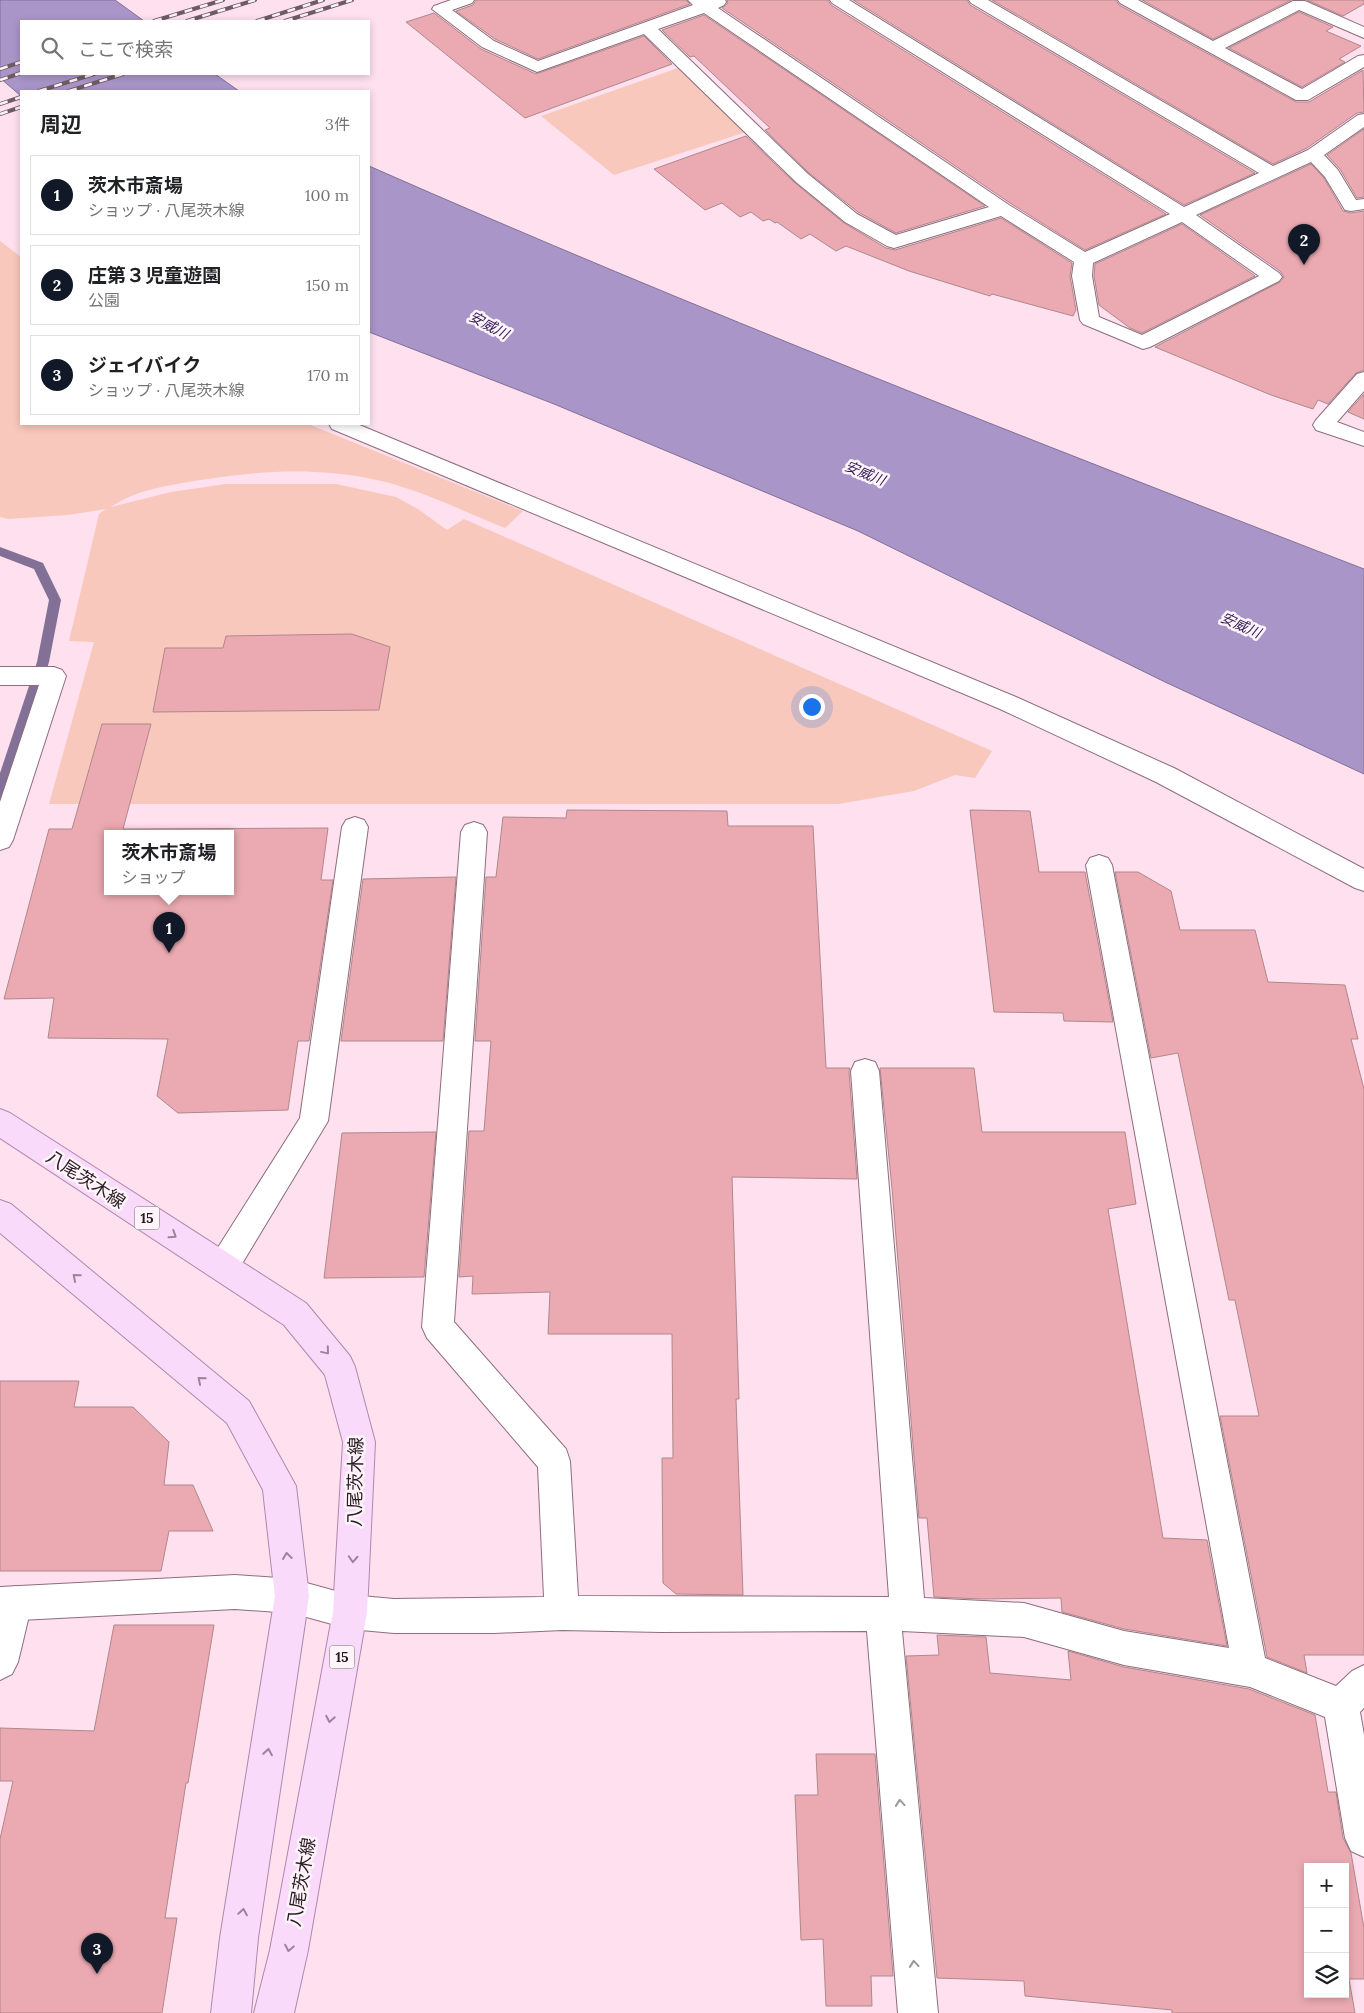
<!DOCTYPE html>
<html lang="ja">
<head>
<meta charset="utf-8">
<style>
  body { margin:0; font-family:Lora,"Noto Sans JP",serif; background:#f2f2f2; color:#202124 }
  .controls { position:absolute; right:15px; bottom:15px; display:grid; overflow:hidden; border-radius:0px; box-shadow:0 2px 8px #0003 }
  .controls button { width:45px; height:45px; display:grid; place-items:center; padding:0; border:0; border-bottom:1px solid #e0e0e0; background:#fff; color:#202124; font:25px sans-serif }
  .you { position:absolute; left:811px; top:706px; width:18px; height:18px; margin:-12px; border:4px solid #fff; border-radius:50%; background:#1a73e8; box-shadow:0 0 0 8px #1a73e833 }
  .badge { display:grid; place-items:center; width:32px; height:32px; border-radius:50%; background:#111827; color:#fff; font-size:16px; font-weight:700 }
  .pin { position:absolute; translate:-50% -41px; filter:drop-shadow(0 1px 2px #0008) }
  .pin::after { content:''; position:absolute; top:26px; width:18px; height:15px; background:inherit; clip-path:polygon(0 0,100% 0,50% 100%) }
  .popup { position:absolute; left:104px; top:830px; width:130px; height:65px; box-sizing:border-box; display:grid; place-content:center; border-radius:0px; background:#fff; filter:drop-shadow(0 1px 4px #0005); font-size:16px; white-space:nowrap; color:#757577 }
  .popup b { font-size:19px; color:#202124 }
  .popup::after { content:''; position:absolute; left:50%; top:100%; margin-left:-10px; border:10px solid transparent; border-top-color:#fff }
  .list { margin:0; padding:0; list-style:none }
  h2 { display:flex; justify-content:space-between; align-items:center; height:65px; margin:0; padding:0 20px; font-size:21px }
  h2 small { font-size:16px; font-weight:400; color:#757577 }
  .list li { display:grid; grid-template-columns:32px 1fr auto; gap:15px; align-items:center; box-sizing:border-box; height:80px; margin:0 10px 10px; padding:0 10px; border:1px solid #e0e0e0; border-radius:0px }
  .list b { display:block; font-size:19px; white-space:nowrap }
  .list p { margin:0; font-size:16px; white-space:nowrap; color:#757577 }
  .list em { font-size:16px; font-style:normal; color:#757577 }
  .icon { flex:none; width:28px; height:28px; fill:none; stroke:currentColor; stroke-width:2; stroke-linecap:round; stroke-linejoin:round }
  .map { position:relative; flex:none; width:1364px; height:2013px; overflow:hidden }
  .search { position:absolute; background:#fff; box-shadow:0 2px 8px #0003; left:20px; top:20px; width:350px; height:55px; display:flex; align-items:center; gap:12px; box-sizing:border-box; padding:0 18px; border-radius:0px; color:#757577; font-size:19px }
  .panel { position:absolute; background:#fff; box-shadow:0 2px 8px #0003; left:20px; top:90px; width:350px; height:335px; border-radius:0px }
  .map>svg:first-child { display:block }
  .green { fill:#f8c8bc }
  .water { fill:#a995c8; stroke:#827096 }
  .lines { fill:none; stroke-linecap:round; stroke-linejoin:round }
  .stream { fill:#827096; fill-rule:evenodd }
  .building { fill:#ebaab1; stroke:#ae888c; fill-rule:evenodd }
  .lane-casing { stroke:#8e6d7c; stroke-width:2 }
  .street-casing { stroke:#8e6d7c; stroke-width:2 }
  .primary-casing { stroke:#af87ad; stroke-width:2 }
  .lane { fill:#fff; fill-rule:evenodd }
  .street { fill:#fff; fill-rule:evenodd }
  .primary { fill:#fadafb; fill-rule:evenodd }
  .rail-casing { stroke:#6e5b64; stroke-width:4 }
  .rail { stroke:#fcf4f8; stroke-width:2.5; stroke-dasharray:8; stroke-linecap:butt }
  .oneway { stroke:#9c8499 }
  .oneway2 { stroke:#9e989b }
  .labels { text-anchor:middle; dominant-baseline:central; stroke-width:5; stroke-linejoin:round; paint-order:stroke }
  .far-water-label { font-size:14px; font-style:italic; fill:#351754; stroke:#fcf4f8 }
  .shield { fill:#fcf4f8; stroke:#685c62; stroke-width:1 }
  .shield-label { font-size:14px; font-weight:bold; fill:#281b21 }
  .near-street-label { font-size:18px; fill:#281b21; stroke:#fcf4f8 }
</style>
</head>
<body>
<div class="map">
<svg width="1364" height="2013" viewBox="0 0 1364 2013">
  <rect width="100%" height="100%" fill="#fee0ee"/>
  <path class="green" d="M678,68L746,132L614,175L541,116Z
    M0,241L21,257V424H308L523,511L505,528C462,511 418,488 372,479C313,467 253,471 194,481C166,486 135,490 111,507L171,492L226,484H336L396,497L418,509L447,530L464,519L992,751L975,778L955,775L914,791L838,804H49L94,642L69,641L99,514L106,509L68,515L8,519L0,517Z"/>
  <path class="water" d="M0,0H115L144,21H21V74H215L239,91H21V96L0,78Z
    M369,166C696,310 1030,440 1364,569V774L1165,682L858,531L554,404L369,332Z"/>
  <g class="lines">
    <path class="stream" d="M0,547L43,563L61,600L49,662L7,794L5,798L0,799V773L37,662L49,600L34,569L0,556Z"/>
  </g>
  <path class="building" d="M476,0H686L690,4L538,59L495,39L456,11L473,5Z
    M727,0H828L831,5L1166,214L1085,250L1010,203L722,8L728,3Z
    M853,0H967L970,5L1255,173L1184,205Z
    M992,0H1116L1119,5L1296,102H1309L1363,70L1364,112L1357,113L1307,148L1273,164Z
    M1142,0H1291L1213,39Z
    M1307,0H1364V4L1343,16Z
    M1299,12L1333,27L1326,31L1361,46L1339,59L1345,62L1302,87L1229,48Z
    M434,13L481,49L536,74L644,36L672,64L525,118L406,22Z
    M704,15L985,206L896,233L858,212L809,173L765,130L770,128L694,56L690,57L662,30Z
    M1364,129V197L1357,198L1340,169L1327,155Z
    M746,136L795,183L844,223L886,248L895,250L1001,218L1072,263L1070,276L1076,310L1073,316L992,294L990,296L909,271L846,246L836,251L810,234L801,239L777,222L775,223L769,219L763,221L751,212L740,217L722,203L705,210L654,169Z
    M1311,164L1324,178L1343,211L1351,213L1364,211V370L1356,373L1328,404L1318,400L1313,409L1271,395L1155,347L1280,282L1284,277L1280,271L1200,215Z
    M1182,224L1255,276L1142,333L1130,328L1099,305L1094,276L1095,264Z
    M1364,394V419L1348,412Z
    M352,634L390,647L379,710L153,712L165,648H223L226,636Z
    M102,724H151L123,829L328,828L321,880H333L309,1041H298L288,1110L178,1113L157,1096L168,1039L48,1038L54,998L4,999L49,829H72ZM108,834H230V892H108Z
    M567,810L727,811L728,826H813L826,1068H850L849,1071L857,1179L732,1177L739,1399H736L743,1595L676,1594L663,1583L662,1458H673L672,1334H548L550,1292L472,1294L473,1276L459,1277L469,1131H484L491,1041H475L486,877H496L503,817L566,818Z
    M970,810L1030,811L1039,872H1085L1113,1022L1064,1021L1063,1013L994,1012Z
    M1115,872H1138L1171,891L1180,930H1255L1268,982L1345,985L1358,1039H1351L1364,1089V1655H1304L1307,1673L1267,1657L1220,1416H1259L1235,1300H1229L1178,1053L1151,1058Z
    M456,877L443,1041H341L363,879Z
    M880,1068H974L982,1132H1125L1136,1204L1108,1209L1163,1538L1207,1540L1227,1646L1124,1629L1062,1612L1061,1598L982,1599L934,1597L927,1518H919L892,1188Z
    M436,1132L424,1277L324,1278L342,1133Z
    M0,1381H79L74,1407H133L169,1442L164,1485H193L213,1531H169L161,1571H0Z
    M114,1625H214L188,1783H186L165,1918H177L162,2013H0V1839L13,1781H0V1728L94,1731Z
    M937,1635L986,1637L990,1673L1071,1680L1068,1651L1124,1667L1249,1689L1315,1715L1328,1792H1336L1343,1838L1351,1853L1364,1928V1979H1349L1355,2013H1172V2010L1025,1996L1024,1981L937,1978L906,1656L939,1655ZM1308,1867H1345V1994H1308Z
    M816,1754H875L893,1976H871L872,2006H826L823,1939L801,1940L795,1795H818Z"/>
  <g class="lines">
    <defs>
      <path id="lane" d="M355,817L364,820L368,827L328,1121L234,1277L223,1281L212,1277L208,1267L212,1257L300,1118L342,827L346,820Z
        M15,1586L27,1591L32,1603L18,1662L12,1674L0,1680V1598L3,1591Z"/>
      <path id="street" d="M451,0H474L472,3L452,10L494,41L538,61L693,5L688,0H725L726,2L724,5L718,8L1009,205L1085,252L1170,214L832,3L830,0H849L1184,207L1259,173L971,3L969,0H988L1273,166L1308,150L1358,115L1364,114V127L1324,155L1338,170L1356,200L1364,199V209L1351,211L1345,210L1325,177L1311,162L1196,215L1279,273L1282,277L1279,281L1150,347L1143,349L1083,324L1080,320L1072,276L1074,262L1001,216L894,248L887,246L845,222L796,182L644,34L537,72L482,47L432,9L434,6ZM704,13L989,207L896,235L857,214L808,174L658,29ZM1182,222L1259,276L1142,335L1099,317L1092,276L1093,263Z
        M1118,0H1138L1213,41L1293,1H1305L1364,27V38L1299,10L1225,48L1302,89L1358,56L1364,55V67L1308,100H1296L1120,3Z
        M1364,372V391L1337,422L1364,432V446L1316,430L1313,425L1316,420L1357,374Z
        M329,424H357L1016,697L1174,768L1364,869V891L1355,888L1156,782L1000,709L332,429Z
        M0,667H54L62,670L66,676L13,840L9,847L0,850V802L39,685H0Z
        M474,822L483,825L487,832L454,1322L566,1449L570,1461L578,1596L889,1597L851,1071L855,1062L865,1059L875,1062L879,1071L924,1598L1024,1603L1124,1631L1229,1648L1086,865L1090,858L1099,855L1108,858L1112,865L1265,1658L1336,1686L1352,1671L1364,1665V1708L1360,1712L1364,1735V1857L1351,1851L1345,1838L1325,1717L1250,1687L1124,1665L1024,1637L902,1631L938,2013H898L867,1631L662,1632L562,1630L494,1633H394L350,1629L292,1613L235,1609L0,1621V1587L235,1575L292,1579L350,1595L394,1599L544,1597L538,1467L427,1338L422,1327L461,832L465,825Z"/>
      <path id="primary" d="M0,1109L10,1113L306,1303L350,1356L355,1367L375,1442L367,1612L308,1950L294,2013H254L270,1950L333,1612L343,1442L325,1375L284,1325L0,1138Z
        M0,1200L11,1204L249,1401L296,1486L309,1596L258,1938L251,2013H211L220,1938L275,1596L263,1490L227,1423L0,1233Z"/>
    </defs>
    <use href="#lane" class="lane-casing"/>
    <use href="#street" class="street-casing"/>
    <use href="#primary" class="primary-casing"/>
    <use href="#lane" class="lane"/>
    <use href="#street" class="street"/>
    <use href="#primary" class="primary"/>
    <defs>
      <path id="rail" d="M154,21L223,0
        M187,21L255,0
        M257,21L323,0
        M285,21L352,0
        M0,69L21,62
        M0,80L21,73
        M39,91L94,74
        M69,91L123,74
        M0,104L21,97
        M0,114L21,107"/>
    </defs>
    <use href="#rail" class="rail-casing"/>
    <use href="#rail" class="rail"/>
  </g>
  <defs><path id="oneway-chevron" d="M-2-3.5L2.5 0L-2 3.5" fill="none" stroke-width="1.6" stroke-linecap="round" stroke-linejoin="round" transform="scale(1.25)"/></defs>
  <g class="oneway">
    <use href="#oneway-chevron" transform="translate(173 1235) rotate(33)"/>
    <use href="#oneway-chevron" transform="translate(76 1277) rotate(-140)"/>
    <use href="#oneway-chevron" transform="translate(326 1351) rotate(50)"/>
    <use href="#oneway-chevron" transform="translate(201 1380) rotate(-140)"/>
    <use href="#oneway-chevron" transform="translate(287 1556) rotate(-97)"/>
    <use href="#oneway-chevron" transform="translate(353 1559) rotate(93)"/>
    <use href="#oneway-chevron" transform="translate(330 1719) rotate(100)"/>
    <use href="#oneway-chevron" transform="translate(268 1752) rotate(-81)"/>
    <use href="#oneway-chevron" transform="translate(243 1912) rotate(-81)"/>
    <use href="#oneway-chevron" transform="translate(289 1948) rotate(101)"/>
  </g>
  <g class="oneway2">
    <use href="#oneway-chevron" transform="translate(900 1803) rotate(-95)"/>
    <use href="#oneway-chevron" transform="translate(914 1964) rotate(-95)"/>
  </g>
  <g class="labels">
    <g class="far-water-label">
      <text transform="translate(489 325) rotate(28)">安威川</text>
      <text transform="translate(865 473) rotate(22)">安威川</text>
      <text transform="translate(1241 625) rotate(24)">安威川</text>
    </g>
    <g class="shield">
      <rect x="134.5" y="1206.5" width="25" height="23" rx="4"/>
      <rect x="329.5" y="1645.5" width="25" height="23" rx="4"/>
    </g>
    <g class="shield-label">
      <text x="147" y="1218">15</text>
      <text x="342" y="1657">15</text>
    </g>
    <g class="near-street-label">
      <text transform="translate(86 1179) rotate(33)">八尾茨木線</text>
      <text transform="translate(355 1482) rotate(-89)">八尾茨木線</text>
      <text transform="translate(301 1882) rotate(-80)">八尾茨木線</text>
    </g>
  </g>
</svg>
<div class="controls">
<button>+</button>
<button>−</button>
<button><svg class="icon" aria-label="layers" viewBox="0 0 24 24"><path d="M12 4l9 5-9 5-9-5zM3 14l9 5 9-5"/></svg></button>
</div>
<div class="you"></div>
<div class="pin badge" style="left:169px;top:953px">1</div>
<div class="popup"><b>茨木市斎場</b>ショップ</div>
<div class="pin badge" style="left:1304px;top:265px">2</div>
<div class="pin badge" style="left:97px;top:1974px">3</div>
<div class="search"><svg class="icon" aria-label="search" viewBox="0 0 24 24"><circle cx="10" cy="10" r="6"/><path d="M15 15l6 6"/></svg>ここで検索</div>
<section class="panel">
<h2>周辺<small>3件</small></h2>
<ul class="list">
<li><span class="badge">1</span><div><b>茨木市斎場</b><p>ショップ · 八尾茨木線</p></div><em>100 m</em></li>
<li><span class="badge">2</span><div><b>庄第３児童遊園</b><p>公園</p></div><em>150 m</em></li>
<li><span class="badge">3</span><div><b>ジェイバイク</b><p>ショップ · 八尾茨木線</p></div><em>170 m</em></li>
</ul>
</section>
</div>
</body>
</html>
